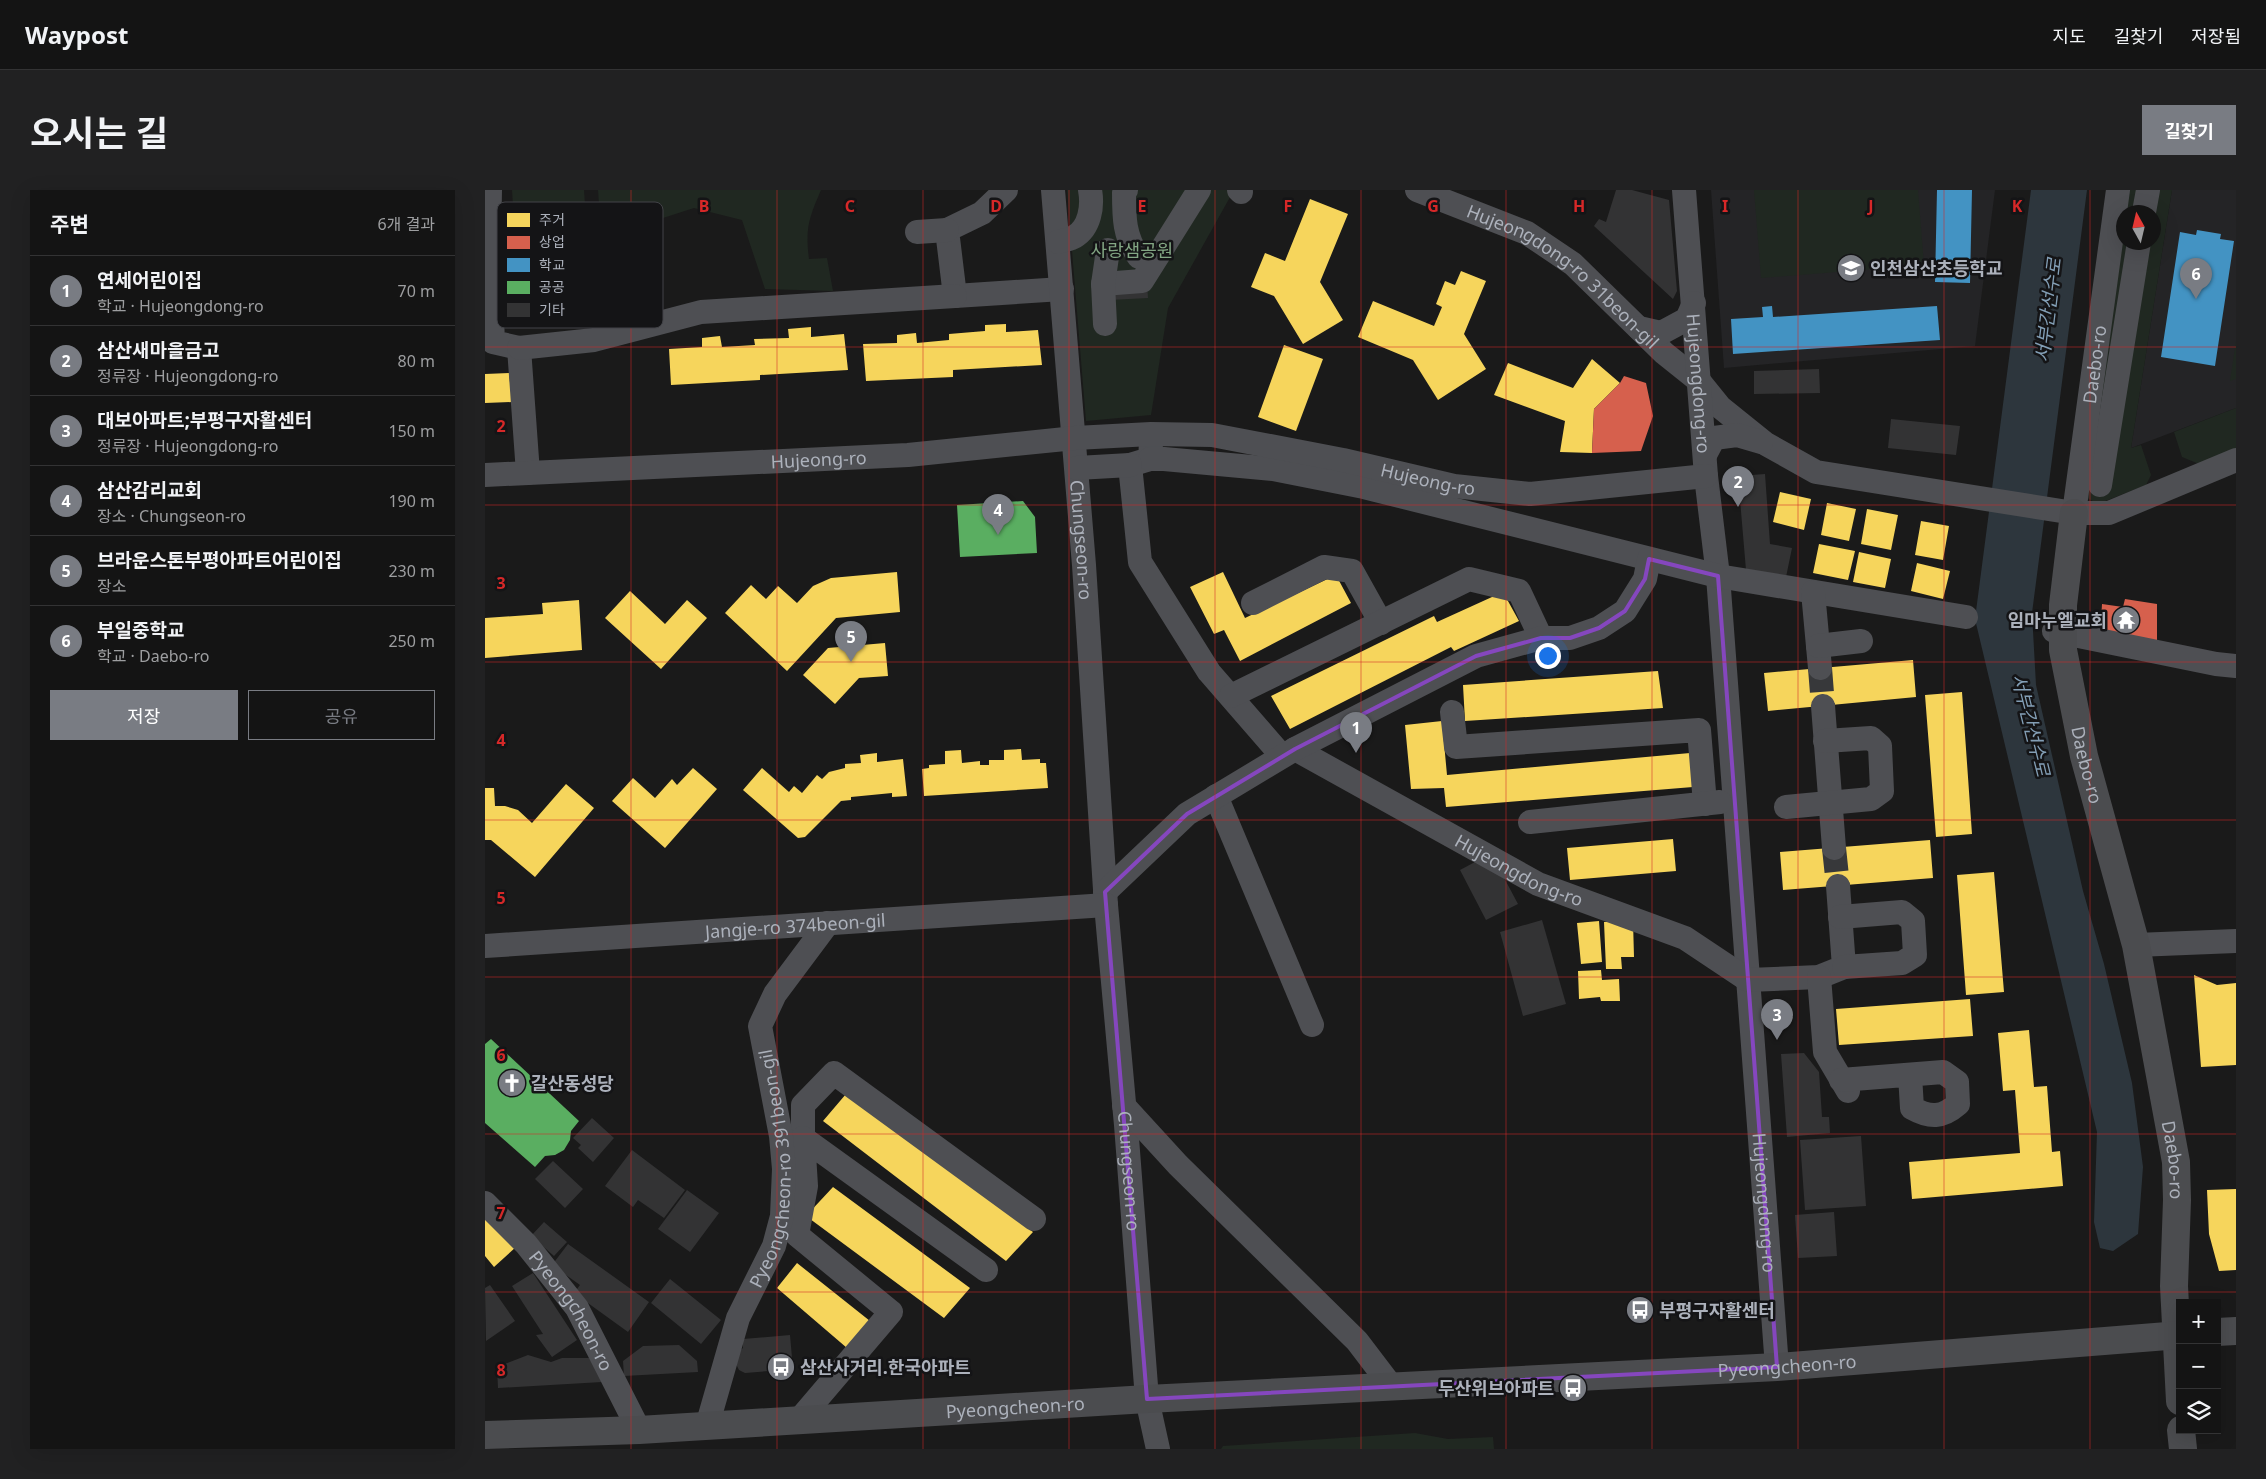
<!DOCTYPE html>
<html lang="ko">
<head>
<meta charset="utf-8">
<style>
  body { margin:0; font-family:"Noto Sans","Noto Sans KR",sans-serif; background:#212122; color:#f1f3f6 }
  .controls { position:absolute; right:15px; bottom:15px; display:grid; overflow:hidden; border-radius:0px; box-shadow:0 5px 20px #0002 }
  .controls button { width:45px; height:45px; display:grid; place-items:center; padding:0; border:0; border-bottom:1px solid #333334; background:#141414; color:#f1f3f6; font:25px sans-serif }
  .compass { position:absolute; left:1631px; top:15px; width:45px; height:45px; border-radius:50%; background:#141414; box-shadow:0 5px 20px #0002; rotate:352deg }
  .you { position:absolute; left:1062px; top:465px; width:18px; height:18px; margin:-12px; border:4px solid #fff; border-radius:50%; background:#1a73e8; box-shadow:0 0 0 8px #1a73e833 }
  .badge { display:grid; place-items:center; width:32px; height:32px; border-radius:50%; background:#797c83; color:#fff; font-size:16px; font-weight:700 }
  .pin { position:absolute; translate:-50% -41px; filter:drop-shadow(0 1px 2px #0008) }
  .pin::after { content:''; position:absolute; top:26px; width:18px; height:15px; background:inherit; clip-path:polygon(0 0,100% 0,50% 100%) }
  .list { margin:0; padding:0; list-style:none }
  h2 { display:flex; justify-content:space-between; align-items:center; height:65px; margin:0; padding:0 20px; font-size:21px }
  h2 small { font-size:16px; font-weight:400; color:#9d9ea0 }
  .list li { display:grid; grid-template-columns:32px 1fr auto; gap:15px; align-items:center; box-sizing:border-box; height:70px; padding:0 20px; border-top:1px solid #333334 }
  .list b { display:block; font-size:19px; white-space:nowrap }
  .list p { margin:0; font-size:16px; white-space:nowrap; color:#9d9ea0 }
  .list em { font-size:16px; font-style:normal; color:#9d9ea0 }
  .actions { display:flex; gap:10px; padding:15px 20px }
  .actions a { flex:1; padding:11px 0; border:1px solid #797c83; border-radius:0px; text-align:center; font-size:18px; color:#797c83 }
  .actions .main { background:#797c83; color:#fff }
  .icon { flex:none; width:28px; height:28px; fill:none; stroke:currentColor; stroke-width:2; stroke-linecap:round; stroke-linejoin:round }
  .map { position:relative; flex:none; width:1751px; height:1259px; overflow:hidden; border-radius:0px }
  header { display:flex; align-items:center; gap:30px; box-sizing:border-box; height:70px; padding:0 25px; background:#141414; border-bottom:1px solid #333334 }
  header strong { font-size:24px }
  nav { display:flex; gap:28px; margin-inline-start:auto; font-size:18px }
  .intro { display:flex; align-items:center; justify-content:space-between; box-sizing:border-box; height:120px; padding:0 30px }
  h1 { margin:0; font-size:35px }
  .button { padding:12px 22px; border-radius:0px; background:#797c83; color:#fff; font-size:18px; font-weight:700 }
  main { display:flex; gap:30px; padding:0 30px }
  aside { flex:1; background:#141414; border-radius:0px; box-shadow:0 5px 20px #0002 }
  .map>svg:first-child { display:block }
  .built { fill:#242426 }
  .green { fill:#202821; fill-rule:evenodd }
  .water { fill:#2d363d }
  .homes { fill:#f6d55c }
  .shops { fill:#d6604d }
  .schools { fill:#4393c3 }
  .public { fill:#5aae61 }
  .building { fill:#333334 }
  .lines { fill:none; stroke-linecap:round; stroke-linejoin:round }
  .minor-tunnel { stroke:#37383a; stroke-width:24; stroke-dasharray:24 12; stroke-linecap:butt }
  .minor { stroke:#4e4f53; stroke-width:24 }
  .major { stroke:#4b4c4f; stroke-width:28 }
  .marked { fill:none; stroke:#8547be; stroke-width:4; stroke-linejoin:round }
  .grid { fill:none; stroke:#d62828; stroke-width:1; stroke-opacity:0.55 }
  .labels { text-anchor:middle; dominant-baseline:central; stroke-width:5; stroke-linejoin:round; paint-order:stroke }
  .park-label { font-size:18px; fill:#83a684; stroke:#141416 }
  .poi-label { font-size:18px; font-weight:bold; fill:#acb1bb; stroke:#141416; text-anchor:start }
  .street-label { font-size:18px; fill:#acb1bb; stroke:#141416 }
  .water-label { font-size:19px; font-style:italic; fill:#839fb6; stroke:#141416 }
  .key { fill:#141416; stroke:#424348; stroke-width:1 }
  .key-label { font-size:14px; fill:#acb1bb }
  .grid-label { font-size:16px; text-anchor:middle; font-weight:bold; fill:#d62828; stroke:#141416; stroke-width:5; stroke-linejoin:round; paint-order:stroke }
</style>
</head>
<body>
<header>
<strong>Waypost</strong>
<nav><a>지도</a><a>길찾기</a><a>저장됨</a></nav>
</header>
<div class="intro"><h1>오시는 길</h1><a class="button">길찾기</a></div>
<main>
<aside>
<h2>주변<small>6개 결과</small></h2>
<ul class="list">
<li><span class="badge">1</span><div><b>연세어린이집</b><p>학교 · Hujeongdong-ro</p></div><em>70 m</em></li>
<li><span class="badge">2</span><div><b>삼산새마을금고</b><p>정류장 · Hujeongdong-ro</p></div><em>80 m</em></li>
<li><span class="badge">3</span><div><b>대보아파트;부평구자활센터</b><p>정류장 · Hujeongdong-ro</p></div><em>150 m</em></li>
<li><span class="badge">4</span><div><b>삼산감리교회</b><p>장소 · Chungseon-ro</p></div><em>190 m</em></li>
<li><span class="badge">5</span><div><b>브라운스톤부평아파트어린이집</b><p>장소</p></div><em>230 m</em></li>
<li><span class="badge">6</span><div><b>부일중학교</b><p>학교 · Daebo-ro</p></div><em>250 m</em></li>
</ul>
<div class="actions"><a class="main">저장</a><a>공유</a></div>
</aside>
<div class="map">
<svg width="1751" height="1259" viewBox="0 0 1751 1259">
  <rect width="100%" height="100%" fill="#1a1a1a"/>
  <path class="built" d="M1226,0H1510L1490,156L1239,178Z
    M1687,0H1751V218L1646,258Z"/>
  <path class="green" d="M27,0H99L102,43L30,48Z
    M113,0H336C324,28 320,38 324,69L342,68L348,101L280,99L257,30L209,18L178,28C160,15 149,33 133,39C128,41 121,40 116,41Z
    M582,0H749L683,118L666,225L601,231Z
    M1269,0H1433L1439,75L1276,88Z
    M1641,0H1687L1646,258L1656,255L1666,285L1661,295L1613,314L1595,304ZM1638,22H1668V52H1638Z
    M1751,151V189L1745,191Z
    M1751,218V258L1714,274L1697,267L1689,242Z
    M930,1243L963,1249L1008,1247L1009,1259H736L738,1256Z"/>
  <path class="water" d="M1546,0H1602L1547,423L1551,495L1598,701L1619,774L1647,893L1658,977L1653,1044L1628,1061L1615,1058L1609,1032L1612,942L1490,429Z"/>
  <path class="homes" d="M825,9L863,24L835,92L858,130L818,154L789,106L766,97L780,63L800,71Z
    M976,81L1001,91L979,144L1001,179L953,210L928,170L873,147L888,111L949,136L957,117L951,114L960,91L970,95Z
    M521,134V142L553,140L557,175L468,180V187L381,191L378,154L412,153V145L431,143L432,153L464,150V144L500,141V135Z
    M326,137V147L359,144L363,180L275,185V190L186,195L184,159L217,157V148L235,146L237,157L270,155L269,149L304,148L303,139Z
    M799,155L838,169L811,241L773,227Z
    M1107,169L1135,193L1109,219L1107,263L1075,262L1080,231L1009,205L1023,173L1088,198Z
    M24,183L27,212L0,213V184Z
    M1295,302L1326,309L1319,340L1288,332Z
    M1342,313L1371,319L1364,351L1336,345Z
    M1382,319L1413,325L1406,360L1376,354Z
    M1436,331L1464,336L1458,370L1430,365Z
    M1334,354L1370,361L1363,390L1328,383Z
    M1374,362L1406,369L1400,398L1368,392Z
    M1432,373L1465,381L1458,409L1426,401Z
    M412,382L415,422L351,428L302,481L240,423L266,395L281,409L293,396L312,413L328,396L346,388Z
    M738,382L760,428L851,385L866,413L755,471L739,440L729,444L705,397Z
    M145,401L180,434L202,410L222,428L176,479L120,428Z
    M1018,402L1034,431L969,461L966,457L805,539L786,506L949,426L952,432Z
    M94,410L97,460L0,468V428L58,424L57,413Z
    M400,453L403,486L374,488L350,514L318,485L343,458Z
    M1428,470L1431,507L1283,521L1279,483Z
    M1173,481L1178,518L980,531L978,495Z
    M1477,502L1487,644L1451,647L1440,505Z
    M957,531L962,585L1205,563L1208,597L961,617L959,598L926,599L920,535Z
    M536,559L537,570L555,569V573H561L563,598L439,606L437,579L444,578V575L460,574V561L476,560L477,573L495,571V575H504V570H519V560Z
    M392,563V572L418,569L422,606L407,607V603L366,607V610L356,611L320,647L313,648L258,600L277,578L304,602L309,596L317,603L332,585L337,589L344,582L360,578V574L376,573L375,565Z
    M208,578L232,599L180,658L127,611L148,588L170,608L187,589L192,595Z
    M81,594L109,618L50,687L6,650H0V598H9L10,616H20L33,620L47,633Z
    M1188,649L1191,681L1085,690L1082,658Z
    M1445,650L1448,688L1298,700L1295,662Z
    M1509,682L1519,802L1481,805L1472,685Z
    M1114,731L1117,772L1096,774L1092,733Z
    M1148,731L1149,767H1136L1137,779H1121L1119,732Z
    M1116,780L1117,790L1134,789L1135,811H1116L1115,807L1094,809L1093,781Z
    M1709,785L1732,795L1751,793V875L1716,877Z
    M1485,809L1488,846L1354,855L1351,819Z
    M1544,840L1549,897L1562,896L1567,962L1575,961L1578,996L1427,1009L1424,972L1535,963L1530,900L1518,901L1513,843Z
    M361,904L548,1042L521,1071L338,931Z
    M348,997L485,1098L459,1128L321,1026Z
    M1751,999V1080L1734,1081L1724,1044L1722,1000Z
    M0,1024L32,1056L9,1077L0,1066Z
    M312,1073L385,1131L362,1158L292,1098Z"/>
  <path class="shops" d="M1139,186L1161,193L1168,226L1156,261L1107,263L1109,219L1135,193Z
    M1640,409L1672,414V452L1615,447L1617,414L1638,417Z"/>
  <path class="schools" d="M1452,0H1487L1485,93L1450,92Z
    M1712,40L1736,44L1735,49L1749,51L1730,176L1676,167L1695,42L1711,45Z
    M1287,116L1288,127L1452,116L1455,150L1248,164L1246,129L1278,127L1277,117Z"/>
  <path class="public" d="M538,311L550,327L552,363L475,367L472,315Z
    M6,849L94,931L86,941L85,950L79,960L70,965L60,966L50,977L0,933V854Z"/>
  <path class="building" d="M1131,0H1147L1184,10L1192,101L1188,109L1109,36L1114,29L1121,32Z
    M662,94L663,108L625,110L624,96Z
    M1334,179L1335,203L1269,204V181Z
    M1406,229L1475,236L1471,265L1403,258Z
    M1280,284L1285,354L1307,358L1301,387L1261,380L1253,286Z
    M990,672L1017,684L1033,714L1001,730L975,680Z
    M1057,730L1081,814L1038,826L1015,742Z
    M1319,863L1334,882L1337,927H1344L1345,943L1302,947L1296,864Z
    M107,928L129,948L108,972L93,958L96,955L88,948Z
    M1376,946L1381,1016L1320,1020L1315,950Z
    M147,960L200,1000L179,1028L153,1010L148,1017L120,996Z
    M68,971L98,999L80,1018L50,989Z
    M202,1000L234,1023L205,1062L173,1039Z
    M1349,1022L1352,1066L1313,1068L1310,1025Z
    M59,1032L82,1052L69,1066L46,1046Z
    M83,1054L164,1112L143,1142L89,1103L95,1095L67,1075Z
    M48,1083L92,1150L67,1167L51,1145L58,1144L27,1096Z
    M185,1089L236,1130L216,1154L166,1113Z
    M5,1095L30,1131L1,1151L0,1098Z
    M305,1145L308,1179L260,1183L254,1180L250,1172L252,1163L258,1158V1149Z
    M194,1155L212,1171L213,1182L139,1186L138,1171L158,1156Z
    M43,1165L66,1172L77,1168H104L115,1182L117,1192L13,1198L12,1177Z"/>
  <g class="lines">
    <path class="minor-tunnel" d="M1335,478L1338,516
      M1349,658L1353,696"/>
    <g class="minor">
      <path d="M5,0L4,53L8,152L34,158L43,283"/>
      <path d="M521,0L497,23L462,40L470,106L577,99"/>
      <path id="s1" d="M568,0L599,375L621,715L641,935L662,1209L673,1259"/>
      <path d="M641,0L639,3C639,27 639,47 654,67L663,69L671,66"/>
      <path d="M754,0L756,2"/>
      <path id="s2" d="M932,0L1042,43L1088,74L1179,163L1214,191L1235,217L1281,254L1331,282L1589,323H1624L1751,270"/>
      <path id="s3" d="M1199,0L1221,286L1233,386L1292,1177"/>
      <path d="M1659,22L1663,0"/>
      <path d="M432,42L462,40"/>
      <path d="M573,52C578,50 585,50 589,47C605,38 608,16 605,0"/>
      <path d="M618,94L657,91L714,0"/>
      <path d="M620,134L618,94L623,60"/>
      <path d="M1154,138L1176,143L1202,129L1209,113"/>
      <path d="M34,158L109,150L216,122L470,106"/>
      <path d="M666,253L665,269L645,275L655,372L724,482L797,566"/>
      <path d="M1220,265L1229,248L1252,245L1276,252"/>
      <path d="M665,269H679L788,279L879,297L1233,386L1481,427"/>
      <path d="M592,278L645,275"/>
      <path id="s4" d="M0,285L423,265L590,248L666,244L727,245L858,270L969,296L1045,304L1221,286"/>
      <path d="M1615,295L1654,52"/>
      <path id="s5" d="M1589,323L1633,0"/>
      <path d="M1328,402L1335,478"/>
      <path d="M768,413L839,377L867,381L896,433"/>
      <path d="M1569,441L1731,474L1751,476"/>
      <path d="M1333,456L1376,451"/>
      <path d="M746,506L984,389L1034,401L1056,448"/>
      <path d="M1338,516L1349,658"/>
      <path d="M967,522L971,557L1214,540L1220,614"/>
      <path id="s6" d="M810,559L1053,694L1200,748L1263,790L1334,787L1359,777L1353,696"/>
      <path d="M731,606L827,835"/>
      <path d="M1301,617L1386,609L1397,601L1395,556L1386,548L1340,551"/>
      <path d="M1045,632L1235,612"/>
      <path d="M620,702L702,624L810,559L991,466L1056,448H1085L1114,438L1140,421L1160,389L1164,369"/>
      <path d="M1355,727L1417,722L1428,731L1430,765L1417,773L1359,777"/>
      <path d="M1651,755L1751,751"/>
      <path id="s7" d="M0,756L621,715"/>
      <path d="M1334,787L1340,862L1363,901"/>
      <path d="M1356,890L1458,882L1472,892L1473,914C1457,928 1445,928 1427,918L1425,885"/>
      <path d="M639,916L693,975L872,1151L907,1197"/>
      <path d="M318,948V915L349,883L549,1029"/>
      <path id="s8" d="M0,1013L41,1054L92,1118L154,1240"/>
      <path d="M314,1230L406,1122L312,1045L321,996L318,948L501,1080"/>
      <path id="s9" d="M222,1236L253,1128L289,1056L297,1026L299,979L296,946L275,836L290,804L343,733"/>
    </g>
    <g class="major">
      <path id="s10" d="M1589,323L1578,415V460L1599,566L1651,755L1691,972L1692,1010L1689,1096L1695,1211"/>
      <path d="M1732,1142L1751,1141"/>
      <path d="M1696,1240L1698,1259"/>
      <path id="s11" d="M0,1245L154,1240L662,1209L1292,1177L1695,1145"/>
    </g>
  </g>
  <path class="marked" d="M1164,369L1233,386L1292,1177L662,1209L620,702L702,624L810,559L991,466L1056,448H1085L1114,438L1140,421L1160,389Z"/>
  <path class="grid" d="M146,0V1259M292,0V1259M438,0V1259M584,0V1259M730,0V1259M876,0V1259M1021,0V1259M1167,0V1259M1313,0V1259M1459,0V1259M1605,0V1259M0,157H1751M0,315H1751M0,472H1751M0,630H1751M0,787H1751M0,944H1751M0,1102H1751"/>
  <defs>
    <symbol id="school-disc" viewBox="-11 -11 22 22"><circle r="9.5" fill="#797c83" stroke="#141416"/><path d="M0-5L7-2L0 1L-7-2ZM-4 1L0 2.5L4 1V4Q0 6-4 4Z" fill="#fff"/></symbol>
    <symbol id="temple-disc" viewBox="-11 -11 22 22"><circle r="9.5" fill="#797c83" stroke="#141416"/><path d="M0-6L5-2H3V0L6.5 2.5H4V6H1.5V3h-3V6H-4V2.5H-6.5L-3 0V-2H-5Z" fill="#fff"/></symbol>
    <symbol id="church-disc" viewBox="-11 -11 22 22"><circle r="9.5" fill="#797c83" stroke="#141416"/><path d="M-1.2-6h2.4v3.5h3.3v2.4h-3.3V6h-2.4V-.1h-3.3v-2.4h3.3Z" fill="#fff"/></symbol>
    <symbol id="bus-disc" viewBox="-11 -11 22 22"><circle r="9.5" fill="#797c83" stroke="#141416"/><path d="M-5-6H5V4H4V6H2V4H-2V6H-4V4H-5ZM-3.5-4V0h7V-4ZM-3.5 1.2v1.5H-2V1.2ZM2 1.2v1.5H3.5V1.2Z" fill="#fff"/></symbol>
  </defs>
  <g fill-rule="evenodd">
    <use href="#school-disc" x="1350" y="62" width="32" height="32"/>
    <use href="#temple-disc" x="1625" y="414" width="32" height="32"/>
    <use href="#church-disc" x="11" y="877" width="32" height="32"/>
    <use href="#bus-disc" x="1139" y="1104" width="32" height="32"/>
    <use href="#bus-disc" x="280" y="1161" width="32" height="32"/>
    <use href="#bus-disc" x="1072" y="1182" width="32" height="32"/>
  </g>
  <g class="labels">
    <g class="park-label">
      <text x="647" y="60">사랑샘공원</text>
    </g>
    <g class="poi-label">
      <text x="1385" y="78">인천삼산초등학교</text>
      <text x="1622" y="430" text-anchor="end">임마누엘교회</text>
      <text x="46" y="893">갈산동성당</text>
      <text x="1174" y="1120">부평구자활센터</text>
      <text x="315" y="1177">삼산사거리.한국아파트</text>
      <text x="1069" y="1198" text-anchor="end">두산위브아파트</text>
    </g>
    <g class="street-label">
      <text stroke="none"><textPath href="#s2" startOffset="172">Hujeongdong-ro 31beon-gil</textPath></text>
      <text stroke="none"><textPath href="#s5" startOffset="150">Daebo-ro</textPath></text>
      <text stroke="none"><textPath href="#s3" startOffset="194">Hujeongdong-ro</textPath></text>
      <text stroke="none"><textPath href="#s4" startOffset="334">Hujeong-ro</textPath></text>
      <text stroke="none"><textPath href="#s4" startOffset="949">Hujeong-ro</textPath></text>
      <text stroke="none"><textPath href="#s1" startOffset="351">Chungseon-ro</textPath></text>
      <text stroke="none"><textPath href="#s10" startOffset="255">Daebo-ro</textPath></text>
      <text stroke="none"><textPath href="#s6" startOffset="255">Hujeongdong-ro</textPath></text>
      <text stroke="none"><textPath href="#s7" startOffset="311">Jangje-ro 374beon-gil</textPath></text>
      <text stroke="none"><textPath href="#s10" startOffset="660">Daebo-ro</textPath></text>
      <text stroke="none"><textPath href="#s9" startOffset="270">Pyeongcheon-ro 391beon-gil</textPath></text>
      <text stroke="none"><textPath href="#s1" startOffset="984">Chungseon-ro</textPath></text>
      <text stroke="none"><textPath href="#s3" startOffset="1016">Hujeongdong-ro</textPath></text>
      <text stroke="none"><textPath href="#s8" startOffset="139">Pyeongcheon-ro</textPath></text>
      <text stroke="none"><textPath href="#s11" startOffset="1304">Pyeongcheon-ro</textPath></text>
      <text stroke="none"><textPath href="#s11" startOffset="531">Pyeongcheon-ro</textPath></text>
    </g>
    <g class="water-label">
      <text transform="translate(1563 120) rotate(-83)">서부간선수로</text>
      <text transform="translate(1546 535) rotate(76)">서부간선수로</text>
    </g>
  </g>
  <rect x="12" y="12" width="166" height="126" rx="8" class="key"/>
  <rect x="22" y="23" width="23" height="14" fill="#f6d55c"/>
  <rect x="22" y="46" width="23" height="13" fill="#d6604d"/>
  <rect x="22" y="68" width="23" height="14" fill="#4393c3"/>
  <rect x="22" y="91" width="23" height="13" fill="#5aae61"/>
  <rect x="22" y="113" width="23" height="14" fill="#333334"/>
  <g class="key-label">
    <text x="54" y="35">주거</text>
    <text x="54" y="57">상업</text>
    <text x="54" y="80">학교</text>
    <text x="54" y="102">공공</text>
    <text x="54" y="125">기타</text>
  </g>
  <g class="grid-label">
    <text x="219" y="22">B</text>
    <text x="365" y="22">C</text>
    <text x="511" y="22">D</text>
    <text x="657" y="22">E</text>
    <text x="803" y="22">F</text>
    <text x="948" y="22">G</text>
    <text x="1094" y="22">H</text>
    <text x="1240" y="22">I</text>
    <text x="1386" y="22">J</text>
    <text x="1532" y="22">K</text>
    <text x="16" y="242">2</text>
    <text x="16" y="399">3</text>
    <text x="16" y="556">4</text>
    <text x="16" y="714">5</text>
    <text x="16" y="871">6</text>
    <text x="16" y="1029">7</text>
    <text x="16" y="1186">8</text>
  </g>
</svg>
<div class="controls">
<button>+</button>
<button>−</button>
<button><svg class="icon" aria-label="layers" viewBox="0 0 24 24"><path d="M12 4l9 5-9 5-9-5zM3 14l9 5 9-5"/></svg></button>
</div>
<svg class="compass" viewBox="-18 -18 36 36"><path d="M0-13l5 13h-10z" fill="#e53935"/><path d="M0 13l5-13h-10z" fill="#9d9ea0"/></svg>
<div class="you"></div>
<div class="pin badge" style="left:871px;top:563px">1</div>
<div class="pin badge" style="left:1253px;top:317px">2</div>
<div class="pin badge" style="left:1292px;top:850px">3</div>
<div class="pin badge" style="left:513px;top:345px">4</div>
<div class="pin badge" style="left:366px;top:472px">5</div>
<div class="pin badge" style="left:1711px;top:109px">6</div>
</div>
</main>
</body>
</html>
